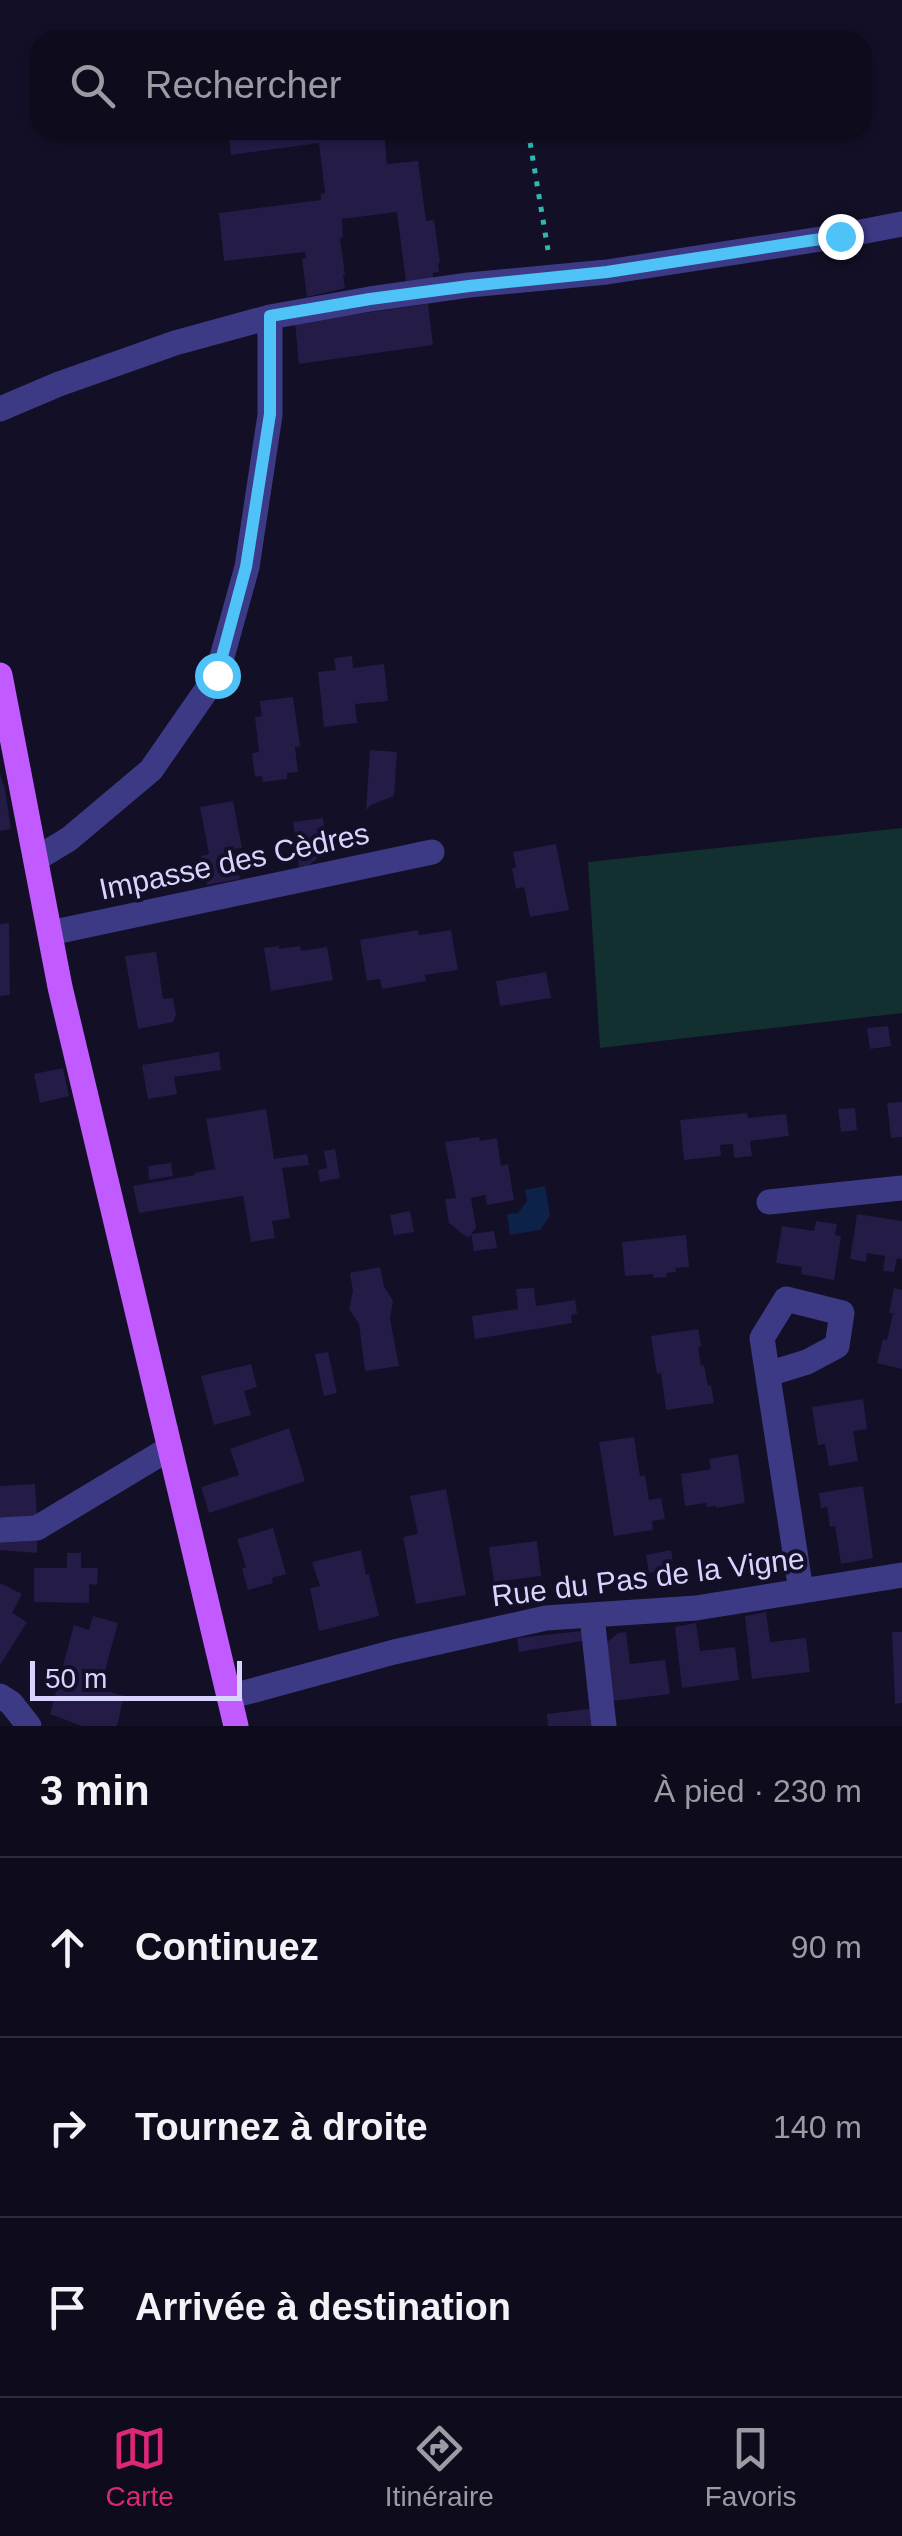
<!DOCTYPE html>
<html lang="fr">
<head>
<meta charset="utf-8">
<style>
  body { margin:0; font-family:Helvetica,sans-serif; background:#171425; color:#f1f3f6 }
  .scale { position:absolute; left:30px; bottom:25px; width:212px; box-sizing:border-box; padding-left:10px; border:5px solid #d9d4ff; border-top:0; font-size:28px; line-height:35px; white-space:nowrap; color:#d9d4ff; -webkit-text-stroke:8px #130f26; paint-order:stroke }
  .stop { position:absolute; width:30px; height:30px; margin:-22px; border:8px solid #4fc3f7; border-radius:50%; background:#fff }
  .stop.end { background:#4fc3f7; border-color:#fff; box-shadow:0 2px 10px #0008 }
  .list { margin:0; padding:0; list-style:none }
  h2 { display:flex; justify-content:space-between; align-items:center; height:130px; margin:0; padding:0 40px; font-size:42px }
  h2 small { font-size:32px; font-weight:400; color:#9b9ba3 }
  .list li { display:grid; grid-template-columns:65px 1fr auto; gap:30px; align-items:center; box-sizing:border-box; height:180px; padding:0 40px; border-top:2px solid #2e2b3b }
  .list b { display:block; font-size:38px; white-space:nowrap }
  .list em { font-size:32px; font-style:normal; color:#9b9ba3 }
  .icon { flex:none; width:55px; height:55px; fill:none; stroke:currentColor; stroke-width:2; stroke-linecap:round; stroke-linejoin:round }
  .map { position:relative; flex:none; width:902px; height:1726px; overflow:hidden }
  .search { position:absolute; background:#0e0b1c; box-shadow:0 2px 8px #0004; left:30px; right:30px; top:30px; height:110px; display:flex; align-items:center; gap:25px; box-sizing:border-box; padding:0 35px; border-radius:30px; color:#9b9ba3; font-size:38px }
  .sheet { height:670px; background:#0e0b1c }
  nav { display:flex; justify-content:space-around; align-items:center; box-sizing:border-box; height:140px; border-top:2px solid #2e2b3b; background:#0e0b1c; font-size:28px; color:#9b9ba3 }
  nav a { display:grid; justify-items:center; gap:5px }
  nav .on { color:#db2777 }
  .map>svg:first-child { display:block }
  .green { fill:#12302f }
  .water { fill:#0c2248 }
  .building { fill:#241b47 }
  .lines { fill:none; stroke-linecap:round; stroke-linejoin:round }
  .path { stroke:#2fb8b0; stroke-width:5; stroke-dasharray:5 8; stroke-linecap:butt }
  .minor { stroke:#3d3a85; stroke-width:25 }
  .major { stroke:#c25bff; stroke-width:25 }
  .route { stroke:#4fc3f7; stroke-width:12 }
  .labels { text-anchor:middle; dominant-baseline:central; stroke-width:8; stroke-linejoin:round; paint-order:stroke }
  .street-label { font-size:30px; fill:#d9d4ff; stroke:#130f26 }
</style>
</head>
<body>
<div class="map">
<svg width="902" height="1726" viewBox="0 0 902 1726">
  <rect width="100%" height="100%" fill="#130f26"/>
  <path class="green" d="M902,828V1013L600,1048L588,862Z"/>
  <path class="water" d="M545,1186L550,1216L540,1230L510,1235L507,1214L518,1213L527,1201L525,1190Z"/>
  <path class="building" d="M215,130H384L387,164L418,161L426,221L434,220L440,263H438L439,272L433,273V281L406,283L397,212L342,219L343,237L340,238L345,275H343L345,288L307,297L302,259L306,258L305,252L224,261L219,213L321,200V194L325,193L319,143L231,155L229,136L215,138Z
    M428,304L433,345L299,364L295,323Z
    M352,656L353,668L384,664L388,701L355,704L357,723L324,727L318,672L336,670L334,658Z
    M293,697L300,746L295,747L298,772L287,773V779L263,782L262,776L255,777L252,753L259,752L255,717L262,716L260,701Z
    M370,750L397,752L394,796L371,805L366,810Z
    M0,774L5,789L11,829L0,831Z
    M233,801L242,848L234,849L240,879L207,885L201,856L209,854L200,807Z
    M323,818L327,850L308,866L299,867L293,822Z
    M556,844L569,910L530,917L524,887L516,889L512,868H516L513,852Z
    M9,923L10,995L0,996V924Z
    M418,930L419,935L451,930L458,970L425,975L426,981L382,989L380,979L367,981L360,940Z
    M279,946V949L300,946L301,951L327,947L333,980L271,991L264,948Z
    M156,952L163,999L173,998L176,1015L173,1022L138,1029L125,956Z
    M546,972L551,998L500,1006L496,981Z
    M888,1026L891,1046L870,1049L867,1028Z
    M219,1052L221,1070L174,1077L177,1094L148,1099L142,1065Z
    M63,1068L69,1096L40,1103L34,1074Z
    M902,1102V1137L891,1138L887,1103Z
    M855,1108L857,1130L841,1132L838,1109Z
    M266,1109L274,1159L307,1154L309,1165L282,1168L290,1218L272,1221L275,1238L251,1242L243,1196L139,1213L133,1186L195,1175V1173L215,1169L206,1119Z
    M747,1113L748,1118L786,1114L789,1136L750,1141L752,1156L734,1158L733,1144L720,1145L721,1156L684,1160L680,1120Z
    M479,1137L480,1141L497,1138L501,1166L508,1164L514,1200L487,1205L485,1195L471,1198L476,1228L468,1238L449,1223L445,1199L456,1198L445,1142Z
    M335,1149L340,1178L320,1182L318,1170L327,1168L324,1151Z
    M171,1163L173,1176L149,1180L148,1166Z
    M410,1211L414,1232L394,1235L390,1215Z
    M857,1214L902,1221V1259L897,1258L894,1272L883,1271L885,1256L867,1253L866,1262L850,1259Z
    M816,1221L837,1224L835,1235L841,1236L834,1280L801,1274L802,1267L776,1263L782,1226L814,1231Z
    M494,1231L497,1248L474,1251L471,1234Z
    M686,1235L689,1267L675,1268L676,1272L666,1273L667,1277L654,1278L653,1274L625,1276L622,1242Z
    M380,1267L384,1286L393,1301L390,1319L399,1366L365,1371L359,1324L349,1309L353,1291L350,1273Z
    M534,1288L536,1306L575,1300L577,1314L571,1315L572,1323L475,1339L472,1316L518,1309L516,1289Z
    M894,1288L902,1290V1369L877,1363L883,1339L887,1340L893,1313H889Z
    M698,1329L701,1346L698,1347L701,1366L704,1365L708,1386L711,1385L714,1403L666,1410L661,1373L657,1374L651,1336Z
    M328,1352L337,1393L324,1396L315,1354Z
    M251,1364L257,1387L244,1391L251,1415L214,1425L201,1376Z
    M863,1399L867,1429L853,1431L858,1461L829,1466L825,1444L818,1445L812,1407Z
    M289,1428L305,1481L209,1513L201,1487L239,1475L230,1449Z
    M634,1437L640,1476L645,1475L649,1500L661,1498L665,1519L652,1521L653,1530L614,1536L599,1442Z
    M738,1454L745,1503L716,1508V1506L707,1507L706,1503L685,1506L681,1474L711,1469L709,1459Z
    M35,1484L37,1517H0V1486Z
    M863,1486L873,1558L841,1564L835,1526L830,1527L827,1507L821,1508L819,1493Z
    M446,1489L466,1595L416,1604L403,1537L418,1534L410,1496Z
    M273,1528L286,1574L272,1578L273,1583L248,1590L242,1569L246,1567L237,1539Z
    M0,1537H37V1553L0,1550Z
    M537,1541L541,1576L494,1582L489,1547Z
    M361,1550L366,1575L369,1574L379,1616L319,1631L310,1588L320,1586L312,1562Z
    M671,1550L674,1568L669,1569L671,1582L656,1585L653,1572L649,1573L646,1555Z
    M67,1553H81V1568H98L97,1585L89,1584V1603L34,1602V1568H67Z
    M0,1583L22,1594L12,1613L27,1622L0,1665Z
    M766,1612L770,1642L806,1638L810,1672L752,1679L745,1616Z
    M93,1616L118,1623L100,1689L124,1696L117,1726H82L50,1714L74,1625L89,1630Z
    M696,1623L700,1651L735,1647L739,1680L682,1688L675,1627Z
    M582,1631L588,1640L519,1652L517,1638Z
    M626,1632L630,1664L665,1660L670,1694L612,1701L605,1644L618,1633Z
    M892,1632H902V1703L895,1704Z
    M596,1708L598,1726H548L547,1714Z"/>
  <g class="lines">
    <path class="path" d="M528,130L548,250"/>
    <path class="minor" d="M0,409L59,384L175,343L270,317L370,299L469,285L607,272L840,236L902,224
      M36,859L69,839L151,770L217,675L247,567L270,415V317
      M50,933L432,852
      M769,1202L902,1188
      M768,1374L807,1362L837,1346L842,1313L786,1299L762,1338L801,1591
      M0,1530L37,1528L170,1448
      M592,1616L604,1726
      M0,1696L11,1703L29,1726
      M229,1697L394,1652L546,1618L696,1608L902,1575"/>
    <path class="major" d="M0,675L60,987L236,1726"/>
  </g>
  <g class="lines">
    <path class="route" d="M217,675L246,567L270,414V316L370,299L469,286L607,272L840,236"/>
  </g>
  <g class="labels">
    <g class="street-label">
      <text transform="translate(234 861) rotate(-12)">Impasse des Cèdres</text>
      <text transform="translate(648 1577) rotate(-7)">Rue du Pas de la Vigne</text>
    </g>
  </g>
</svg>
<div class="scale">50 m</div>
<div class="stop" style="left:217px;top:675px"></div>
<div class="stop end" style="left:840px;top:236px"></div>
<div class="search"><svg class="icon" aria-label="search" viewBox="0 0 24 24"><circle cx="10" cy="10" r="6"/><path d="M15 15l6 6"/></svg>Rechercher</div>
</div>
<section class="sheet">
<h2>3 min<small>À pied · 230 m</small></h2>
<ul class="list">
<li><svg class="icon" aria-label="ahead" viewBox="0 0 24 24"><path d="M12 20V5M6 11l6-6 6 6"/></svg><div><b>Continuez</b></div><em>90 m</em></li>
<li><svg class="icon" aria-label="right" viewBox="0 0 24 24"><path d="M7 20v-9h11M14 6l5 5-5 5"/></svg><div><b>Tournez à droite</b></div><em>140 m</em></li>
<li><svg class="icon" aria-label="arrive" viewBox="0 0 24 24"><path d="M6 21V4h12l-3 4 3 4H6"/></svg><div><b>Arrivée à destination</b></div></li>
</ul>
</section>
<nav>
<a class="on"><svg class="icon" aria-label="map" viewBox="0 0 24 24"><path d="M3 6l6-2 6 2 6-2v14l-6 2-6-2-6 2zM9 4v14M15 6v14"/></svg>Carte</a>
<a><svg class="icon" aria-label="directions" viewBox="0 0 24 24"><path d="M12 3l9 9-9 9-9-9zM9 14v-3h6M13 9l2 2-2 2"/></svg>Itinéraire</a>
<a><svg class="icon" aria-label="saved" viewBox="0 0 24 24"><path d="M7 4h10v16l-5-4-5 4z"/></svg>Favoris</a>
</nav>
</body>
</html>
